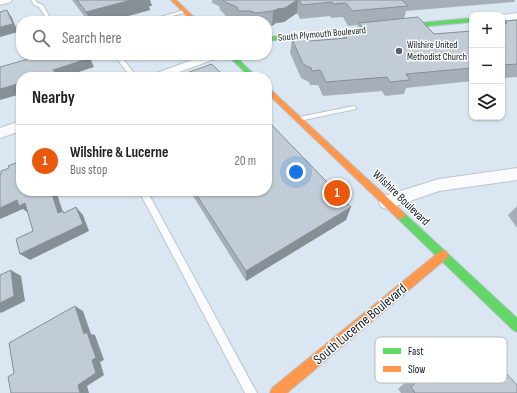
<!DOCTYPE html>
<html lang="en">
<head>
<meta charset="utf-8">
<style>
  body { margin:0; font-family:"Sofia Sans Condensed",sans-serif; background:#f2f2f2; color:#222 }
  .controls { position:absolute; right:12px; top:12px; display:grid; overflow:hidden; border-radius:8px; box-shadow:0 1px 3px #0004 }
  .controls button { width:36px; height:36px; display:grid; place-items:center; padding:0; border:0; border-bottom:1px solid #e0e0e0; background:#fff; color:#222; font:20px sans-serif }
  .you { position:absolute; left:296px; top:172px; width:14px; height:14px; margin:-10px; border:3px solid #fff; border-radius:50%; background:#1a73e8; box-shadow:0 0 0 6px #1a73e833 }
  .badge { display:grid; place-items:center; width:26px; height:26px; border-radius:50%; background:#ea580c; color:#fff; font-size:13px; font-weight:700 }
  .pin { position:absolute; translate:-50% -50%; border:2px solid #fff; box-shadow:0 1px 4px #0006 }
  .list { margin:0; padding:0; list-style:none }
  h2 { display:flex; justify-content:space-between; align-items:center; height:52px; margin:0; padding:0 16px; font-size:17px }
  h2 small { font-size:13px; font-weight:400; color:#767676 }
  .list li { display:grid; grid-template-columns:26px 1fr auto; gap:12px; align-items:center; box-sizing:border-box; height:72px; padding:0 16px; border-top:1px solid #e0e0e0 }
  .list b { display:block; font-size:15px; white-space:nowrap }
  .list p { margin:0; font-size:13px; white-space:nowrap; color:#767676 }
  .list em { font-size:13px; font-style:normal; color:#767676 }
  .icon { flex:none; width:22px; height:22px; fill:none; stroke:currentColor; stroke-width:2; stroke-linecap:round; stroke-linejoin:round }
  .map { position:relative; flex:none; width:517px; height:393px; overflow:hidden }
  .search { position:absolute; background:#fff; box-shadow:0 1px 3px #0004; left:16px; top:16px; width:256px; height:44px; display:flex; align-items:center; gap:10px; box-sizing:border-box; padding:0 14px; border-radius:16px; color:#767676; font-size:15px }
  .panel { position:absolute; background:#fff; box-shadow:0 1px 3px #0004; left:16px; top:72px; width:256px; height:124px; border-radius:16px }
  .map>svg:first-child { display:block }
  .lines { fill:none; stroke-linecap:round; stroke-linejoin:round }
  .lane-casing { stroke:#bac5ce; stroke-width:2 }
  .street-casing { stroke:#bac5ce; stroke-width:2 }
  .fast-casing { stroke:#bac5ce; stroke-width:2 }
  .slow-casing { stroke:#bac5ce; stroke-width:2 }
  .lane { fill:#f9fbfd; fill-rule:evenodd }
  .street { fill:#f9fbfd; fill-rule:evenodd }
  .fast { fill:#63d668; fill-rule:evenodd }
  .slow { fill:#ff974d; fill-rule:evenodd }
  .wall { fill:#a6afb8 }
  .shaded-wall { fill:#878f96 }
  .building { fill:#c1ccd6; stroke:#878f96 }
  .poi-dot { fill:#57626c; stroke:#fff; stroke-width:1.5 }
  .labels { text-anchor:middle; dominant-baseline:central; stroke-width:3; stroke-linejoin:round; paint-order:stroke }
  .far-street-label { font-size:10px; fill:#101b24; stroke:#fff }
  .far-poi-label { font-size:10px; fill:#101b24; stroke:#fff; text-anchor:start }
  .street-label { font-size:12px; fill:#101b24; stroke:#fff }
  .near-street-label { font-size:14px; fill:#101b24; stroke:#fff }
  .key { fill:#fff; stroke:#b7bbbd; stroke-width:1 }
  .key-label { font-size:11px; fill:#101b24 }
</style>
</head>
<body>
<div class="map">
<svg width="517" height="393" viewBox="0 0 517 393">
  <rect width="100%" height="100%" fill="#dae7f2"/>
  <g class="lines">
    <defs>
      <path id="lane" d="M31,0H35L38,3L43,5L52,21H48L39,7L34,5Z
        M185,10L187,11V12L153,21H146Z
        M114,55H120L137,77H131Z
        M354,106L356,107V109L299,121L296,119L299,117Z
        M139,191H147L257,393H245Z"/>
      <path id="street" d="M0,0H12L11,2L0,5Z
        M517,13V19L502,21V15Z
        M206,55H221L220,57L166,77H149L151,75Z
        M21,121V131L0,138V128Z
        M517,168V180L439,191L387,209L381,207L379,202L381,197L439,179Z"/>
      <path id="fast" d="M472,18V22L267,41V37Z
        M227,55H234L257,77H250Z
        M400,211L403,212L517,318V332L513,330L397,218L395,215L397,212Z"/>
      <path id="slow" d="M171,0H176L198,21H192Z
        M267,87L269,88L403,212L405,215L403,218L400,219L397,218L267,93Z
        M443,250L447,252L448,255L447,258L287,393H270L272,388L439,252Z"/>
    </defs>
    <use href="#lane" class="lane-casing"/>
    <use href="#street" class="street-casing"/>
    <use href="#fast" class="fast-casing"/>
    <use href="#slow" class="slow-casing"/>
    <use href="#lane" class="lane"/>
    <use href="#street" class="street"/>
    <use href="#fast" class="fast"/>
    <use href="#slow" class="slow"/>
  </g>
  <path class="wall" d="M72,0H150L152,6H149L150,10L110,21H88Z
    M212,0H515L514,2L406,11L404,19L434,34L472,31V81L406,88L404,94L385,96L382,91L323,96L318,85H310L309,82L301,78L290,53L292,39L310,41L343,38L344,34L356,33L358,25L348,26L343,17L331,18L330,16L300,19L297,13L284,22L276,23L272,26H267V21H237L226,16L220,10L219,6L212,3Z
    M517,20V77L502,78V23H504L505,21Z
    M122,55H162L159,58L152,60L123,56Z
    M190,191H267L346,220L246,281Z
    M517,206V228L508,215Z
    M452,349L465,363L469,359L488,354L517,393H401L398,389L436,354Z"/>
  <path class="shaded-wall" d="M131,0H150L152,6H149L150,10L110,21H90L86,12Z
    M297,0H298L297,13L284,22L276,23L272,26L273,11L277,9Z
    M7,10L12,18L18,32L0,37V27Z
    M151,55H162L159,58L152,60Z
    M90,58L94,67L64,77H58L53,70Z
    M55,72L58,77H40Z
    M21,83V94L0,100V89Z
    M51,191H56L66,221L58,213Z
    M17,200L25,203L28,213L23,209L0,219V208Z
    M76,207L83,215L89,231L30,260L20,254Z
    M351,207L346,220L246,281V271Z
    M11,270L21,276L25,301L1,313L0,312V303Z
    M75,306L83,311L91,334L95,335L104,360L100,362L104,375L87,386L89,393H80L78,385L84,334Z"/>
  <path class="building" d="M77,0H131L86,12Z
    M223,0H297L285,8L277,9L273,11L255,13L250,11H238L237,7L225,2Z
    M299,0H402L408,6L352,11L346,3L333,4L332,2L302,5Z
    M7,10L13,24L0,27V12Z
    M418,17L434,34L472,31V68L406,74L410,80L390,82L387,77L326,82L320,70L312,71L311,68L303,64L292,39L303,38L310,41L347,38L344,34L365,31L359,23Z
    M130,18L159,21H127Z
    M517,20V64L502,65V23H507L505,21Z
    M38,55H88L90,58L53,70L55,72L40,77H21V83L0,89V67L39,56Z
    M212,64L225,77H175Z
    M267,120L351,207L246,271L194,191H267Z
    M21,161V191H51L58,213L63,211L64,213L76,207L83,224L20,254L16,239L33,231L25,203L19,206L17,200L0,208V174H1V171L9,168L8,166Z
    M11,270L14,296L0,303V275Z
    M75,306L84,334L87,332L96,358L92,360L96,373L78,385L80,393H11L8,377L14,373L9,343Z
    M452,349L472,371L488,354L517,385V393H415L411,387Z"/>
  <circle class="poi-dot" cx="399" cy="51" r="4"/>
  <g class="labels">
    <g class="far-street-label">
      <text transform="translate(322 34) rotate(-5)">South Plymouth Boulevard</text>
    </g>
    <g class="far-poi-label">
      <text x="407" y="45">Wilshire United<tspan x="407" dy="12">Methodist Church</tspan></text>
    </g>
    <g class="street-label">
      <text transform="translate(401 198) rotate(44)">Wilshire Boulevard</text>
    </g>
    <g class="near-street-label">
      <text transform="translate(360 324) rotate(-40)">South Lucerne Boulevard</text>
    </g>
  </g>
  <rect x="375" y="337" width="132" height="46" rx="6" class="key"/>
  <rect x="383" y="348" width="18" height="6" fill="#63d668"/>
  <rect x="383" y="366" width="18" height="6" fill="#ff974d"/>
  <g class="key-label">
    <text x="408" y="355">Fast</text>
    <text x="408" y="373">Slow</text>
  </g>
</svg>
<div class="controls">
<button>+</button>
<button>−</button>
<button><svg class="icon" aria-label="layers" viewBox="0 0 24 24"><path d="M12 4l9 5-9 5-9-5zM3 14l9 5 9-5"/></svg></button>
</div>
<div class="you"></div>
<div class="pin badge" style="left:337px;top:193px">1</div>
<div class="search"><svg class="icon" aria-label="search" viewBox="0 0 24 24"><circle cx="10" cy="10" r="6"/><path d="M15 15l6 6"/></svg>Search here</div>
<section class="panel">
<h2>Nearby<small></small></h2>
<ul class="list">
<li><span class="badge">1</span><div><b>Wilshire &amp; Lucerne</b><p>Bus stop</p></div><em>20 m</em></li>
</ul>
</section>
</div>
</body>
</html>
